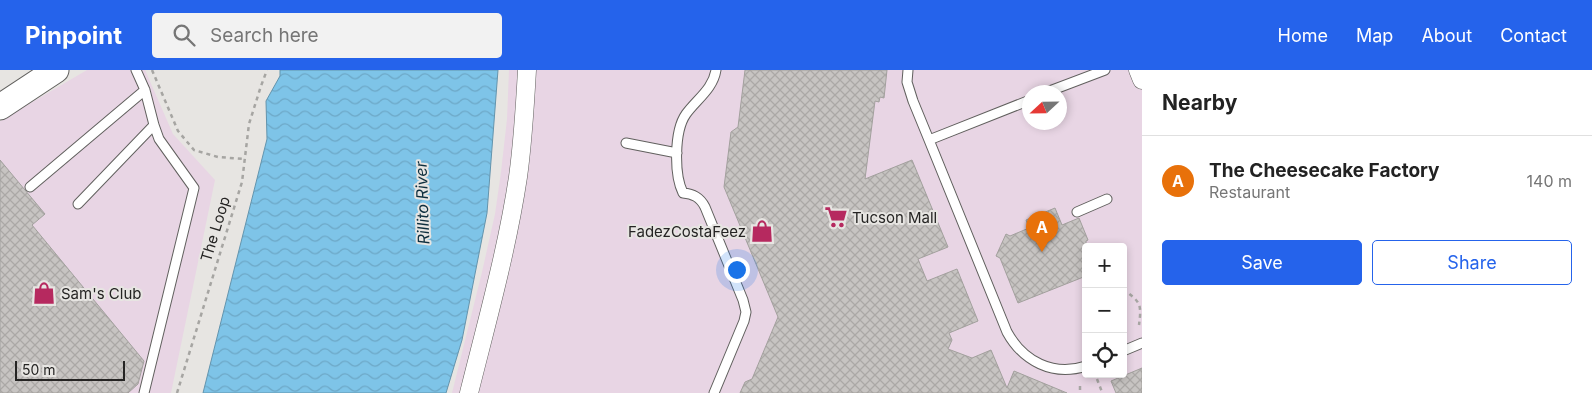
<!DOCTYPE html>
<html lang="en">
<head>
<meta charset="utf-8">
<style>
  body { margin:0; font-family:Inter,sans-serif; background:#f2f2f2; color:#222 }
  .controls { position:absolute; right:15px; bottom:15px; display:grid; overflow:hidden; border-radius:5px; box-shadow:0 2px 8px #0003 }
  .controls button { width:45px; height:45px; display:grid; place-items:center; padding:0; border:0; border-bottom:1px solid #e0e0e0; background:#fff; color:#222; font:25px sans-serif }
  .compass { position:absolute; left:1022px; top:15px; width:45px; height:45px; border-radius:50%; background:#fff; box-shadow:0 2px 8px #0003; rotate:248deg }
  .scale { position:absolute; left:15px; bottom:12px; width:110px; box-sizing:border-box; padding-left:5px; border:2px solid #252423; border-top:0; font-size:14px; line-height:18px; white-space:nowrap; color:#252423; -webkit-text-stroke:4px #e7e5e2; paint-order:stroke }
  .you { position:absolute; left:736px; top:199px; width:18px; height:18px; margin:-12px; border:4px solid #fff; border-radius:50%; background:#1a73e8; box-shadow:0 0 0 8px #1a73e833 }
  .badge { display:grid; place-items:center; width:32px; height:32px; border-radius:50%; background:#2563eb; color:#fff; font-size:16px; font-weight:700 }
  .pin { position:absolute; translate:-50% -41px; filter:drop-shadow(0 1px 2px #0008) }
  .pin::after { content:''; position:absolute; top:26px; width:18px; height:15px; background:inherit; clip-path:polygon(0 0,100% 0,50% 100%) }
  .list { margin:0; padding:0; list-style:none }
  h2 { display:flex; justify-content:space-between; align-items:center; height:65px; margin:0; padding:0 20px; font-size:21px }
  h2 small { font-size:16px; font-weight:400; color:#767676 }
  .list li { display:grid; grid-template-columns:32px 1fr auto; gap:15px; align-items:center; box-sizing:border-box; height:90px; padding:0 20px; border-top:1px solid #e0e0e0 }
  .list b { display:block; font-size:19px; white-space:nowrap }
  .list p { margin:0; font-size:16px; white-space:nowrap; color:#767676 }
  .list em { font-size:16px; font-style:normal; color:#767676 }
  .actions { display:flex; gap:10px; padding:15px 20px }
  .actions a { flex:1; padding:11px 0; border:1px solid #2563eb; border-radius:5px; text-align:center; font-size:18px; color:#2563eb }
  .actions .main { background:#2563eb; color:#fff }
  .icon { flex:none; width:28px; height:28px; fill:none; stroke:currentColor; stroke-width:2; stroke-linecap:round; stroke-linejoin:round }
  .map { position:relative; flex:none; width:1142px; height:323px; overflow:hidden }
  header { display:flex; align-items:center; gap:30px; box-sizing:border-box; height:70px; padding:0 25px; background:#2563eb; color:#fff }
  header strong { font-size:24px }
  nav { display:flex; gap:28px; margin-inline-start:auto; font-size:18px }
  .search { width:350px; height:45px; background:#f2f2f2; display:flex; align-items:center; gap:12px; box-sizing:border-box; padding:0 18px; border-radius:5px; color:#767676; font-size:19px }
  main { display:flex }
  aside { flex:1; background:#fff }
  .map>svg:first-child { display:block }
  .commercial { fill:#e8d5e4; fill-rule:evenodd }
  .water { fill:url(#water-waves); stroke:#6394ad }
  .building { fill:url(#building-cross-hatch); stroke:#a2a09d }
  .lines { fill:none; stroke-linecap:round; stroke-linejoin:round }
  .service-casing { stroke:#61605e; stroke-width:11 }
  .minor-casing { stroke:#61605e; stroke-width:19 }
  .secondary-casing { stroke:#61605e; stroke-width:27 }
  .path { stroke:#a6a5a2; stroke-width:2.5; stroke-dasharray:4 4; stroke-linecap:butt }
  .service { stroke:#fff; stroke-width:9 }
  .minor { stroke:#fff; stroke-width:18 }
  .secondary { stroke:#fff; stroke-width:25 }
  .labels { text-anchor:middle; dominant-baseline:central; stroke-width:4; stroke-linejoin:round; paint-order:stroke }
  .poi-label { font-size:15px; fill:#252423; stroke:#e7e5e2; text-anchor:start }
  .street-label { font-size:15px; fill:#252423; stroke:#e7e5e2 }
  .water-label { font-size:16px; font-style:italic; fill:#0e2f3e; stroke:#e7e5e2 }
</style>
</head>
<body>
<header>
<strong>Pinpoint</strong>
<div class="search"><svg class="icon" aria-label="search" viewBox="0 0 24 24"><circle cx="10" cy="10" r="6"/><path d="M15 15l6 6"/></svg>Search here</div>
<nav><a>Home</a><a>Map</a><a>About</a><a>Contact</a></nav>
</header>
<main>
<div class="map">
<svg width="1142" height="323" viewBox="0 0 1142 323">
  <defs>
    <pattern id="water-waves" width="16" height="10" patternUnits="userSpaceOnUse" patternTransform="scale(1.25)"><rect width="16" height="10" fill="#7ec4e8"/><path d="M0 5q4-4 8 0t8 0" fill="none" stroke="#6da8c7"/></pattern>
    <pattern id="building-cross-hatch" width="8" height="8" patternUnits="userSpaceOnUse" patternTransform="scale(1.25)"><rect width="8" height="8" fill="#c7c4c2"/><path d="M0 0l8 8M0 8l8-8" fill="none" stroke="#aba8a6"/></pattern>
  </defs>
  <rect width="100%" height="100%" fill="#e7e5e2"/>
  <path class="commercial" d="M87,0H145L173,64L215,110L171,323H0V51Z
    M509,0H1142V323H452L482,202L495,144L501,102L507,49ZM1030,22H1060V52H1030ZM1086,177H1123V304H1086Z"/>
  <path class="water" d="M280,0H498L487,143L462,270L446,323H203L267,69L266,31L280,6Z"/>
  <path class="building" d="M745,0H887L884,28L880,27L879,32L875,31L865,109L912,90L948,177L918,189L927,211L957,199L978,251L949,263L952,270L948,279L972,288L991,280L1007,318L1014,301L1067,323H740L745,312L752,309L778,247L724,117L731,62L738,57Z
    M0,90L45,144L32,155L144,291L138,314L128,323H0Z
    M1055,138L1062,155L1079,148L1088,170L1086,171V206L1018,233L1000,188L996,186L1006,164L1010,166L1029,158L1026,150Z
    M1142,298V323H1116L1111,311Z"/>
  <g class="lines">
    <defs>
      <path id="service" d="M136,0L145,20L154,55L159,69L194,118L144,323
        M908,0L907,12L913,31L929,70
        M1047,22L1105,0
        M1030,30L929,70L1007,262C1023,291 1053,307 1086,296
        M626,73L677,83
        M30,117L145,20
        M78,134L154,55
        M1077,142L1107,129
        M1123,281L1142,273
        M714,323L744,251L746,242L743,230L705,137C700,127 693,124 683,123C674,105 674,61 686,44C697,29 713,19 716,0"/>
      <path id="minor" d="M1138,0L1142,10
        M469,323C487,251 507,180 518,107C523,71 525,36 527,0"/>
      <path id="secondary" d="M0,37L56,0"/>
    </defs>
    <use href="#service" class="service-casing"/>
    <use href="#minor" class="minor-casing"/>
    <use href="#secondary" class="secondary-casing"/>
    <path class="path" d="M152,0L178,61L194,80L218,87L244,89
      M1123,219C1140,232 1142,233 1139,255
      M1097,309L1102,322
      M1080,316V323
      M177,323L242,112L249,54L261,16L267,0"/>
    <use href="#service" class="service"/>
    <use href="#minor" class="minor"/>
    <use href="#secondary" class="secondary"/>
  </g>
  <defs>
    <symbol id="supermarket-bare" viewBox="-9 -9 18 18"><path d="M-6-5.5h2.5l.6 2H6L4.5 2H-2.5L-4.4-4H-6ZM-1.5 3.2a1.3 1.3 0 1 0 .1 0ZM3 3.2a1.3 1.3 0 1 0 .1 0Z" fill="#b6295f" stroke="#e7e5e2" stroke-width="2.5" paint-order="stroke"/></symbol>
    <symbol id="shop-bare" viewBox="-9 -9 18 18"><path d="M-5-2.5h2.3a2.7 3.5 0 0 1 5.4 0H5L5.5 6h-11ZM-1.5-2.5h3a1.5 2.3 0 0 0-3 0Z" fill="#b6295f" stroke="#e7e5e2" stroke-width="2.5" paint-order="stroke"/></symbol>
  </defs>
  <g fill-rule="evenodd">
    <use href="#supermarket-bare" x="820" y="131" width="32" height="32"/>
    <use href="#shop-bare" x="746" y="145" width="32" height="32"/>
    <use href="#shop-bare" x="28" y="207" width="32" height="32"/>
  </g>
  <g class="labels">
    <g class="poi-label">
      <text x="852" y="147">Tucson Mall</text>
      <text x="746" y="161" text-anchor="end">FadezCostaFeez</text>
      <text x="61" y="223">Sam's Club</text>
    </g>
    <g class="street-label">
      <text transform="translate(215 159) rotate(-73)">The Loop</text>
    </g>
    <g class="water-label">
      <text transform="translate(422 133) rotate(-92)">Rillito River</text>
    </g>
  </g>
</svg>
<div class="controls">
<button>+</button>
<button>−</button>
<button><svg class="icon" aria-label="locate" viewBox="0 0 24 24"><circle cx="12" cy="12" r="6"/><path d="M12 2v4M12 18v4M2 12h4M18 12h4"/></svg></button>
</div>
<svg class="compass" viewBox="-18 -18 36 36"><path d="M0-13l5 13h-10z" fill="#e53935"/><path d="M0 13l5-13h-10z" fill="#767676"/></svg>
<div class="scale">50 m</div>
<div class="you"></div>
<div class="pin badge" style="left:1042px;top:182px;background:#e8710a">A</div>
</div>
<aside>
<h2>Nearby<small></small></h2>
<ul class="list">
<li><span class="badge" style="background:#e8710a">A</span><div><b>The Cheesecake Factory</b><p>Restaurant</p></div><em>140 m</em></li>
</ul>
<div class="actions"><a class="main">Save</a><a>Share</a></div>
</aside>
</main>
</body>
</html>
